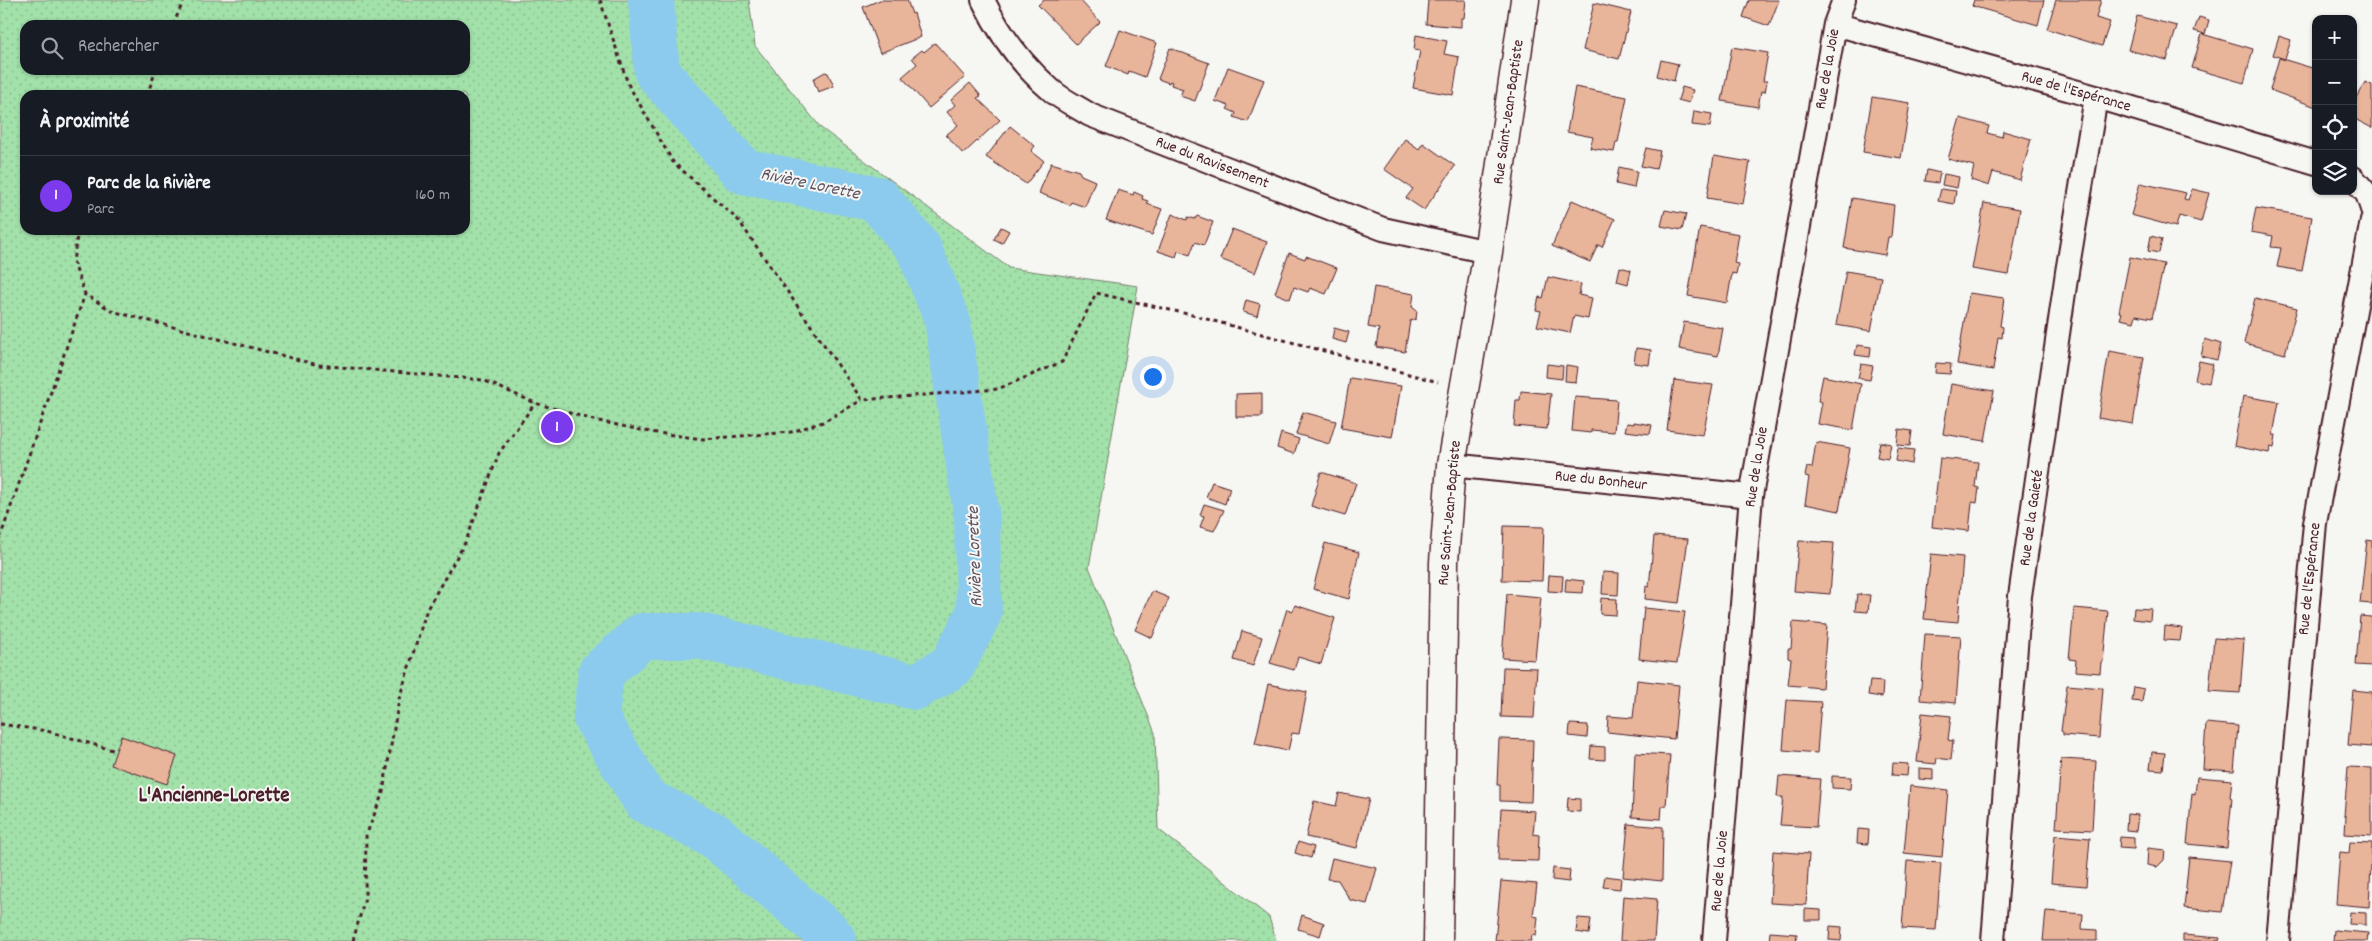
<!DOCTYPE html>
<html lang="fr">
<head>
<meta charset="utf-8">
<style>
  body { margin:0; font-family:Dekko,sans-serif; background:#242831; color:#f1f3f6 }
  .controls { position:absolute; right:15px; top:15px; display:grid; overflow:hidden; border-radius:10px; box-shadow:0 1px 4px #0004 }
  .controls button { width:45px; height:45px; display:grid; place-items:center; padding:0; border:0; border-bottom:1px solid #363941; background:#171b24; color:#f1f3f6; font:25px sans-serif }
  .you { position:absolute; left:1152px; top:376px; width:18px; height:18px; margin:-12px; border:4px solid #fff; border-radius:50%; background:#1a73e8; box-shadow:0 0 0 8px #1a73e833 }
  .badge { display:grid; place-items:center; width:32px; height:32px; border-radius:50%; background:#7c3aed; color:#fff; font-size:16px; font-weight:700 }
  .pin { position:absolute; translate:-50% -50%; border:2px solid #fff; box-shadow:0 1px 5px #0006 }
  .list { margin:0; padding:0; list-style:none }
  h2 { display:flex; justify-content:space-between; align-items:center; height:65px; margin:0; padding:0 20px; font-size:21px }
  h2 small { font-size:16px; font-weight:400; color:#9ea1a6 }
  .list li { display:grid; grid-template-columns:32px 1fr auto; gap:15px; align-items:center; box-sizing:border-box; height:80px; padding:0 20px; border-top:1px solid #363941 }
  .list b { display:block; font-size:19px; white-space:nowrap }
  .list p { margin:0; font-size:16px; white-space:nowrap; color:#9ea1a6 }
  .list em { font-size:16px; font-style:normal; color:#9ea1a6 }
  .icon { flex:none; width:28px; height:28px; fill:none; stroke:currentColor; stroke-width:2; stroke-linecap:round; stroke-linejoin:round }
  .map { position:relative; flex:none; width:2372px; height:941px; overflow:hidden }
  .search { position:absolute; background:#171b24; box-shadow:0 1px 4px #0004; left:20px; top:20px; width:450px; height:55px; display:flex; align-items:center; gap:12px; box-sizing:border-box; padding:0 18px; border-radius:15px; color:#9ea1a6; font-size:19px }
  .panel { position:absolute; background:#171b24; box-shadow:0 1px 4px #0004; left:20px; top:90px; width:450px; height:145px; border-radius:15px }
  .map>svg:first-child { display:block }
  .park { fill:url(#park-dots); stroke:#76806a; fill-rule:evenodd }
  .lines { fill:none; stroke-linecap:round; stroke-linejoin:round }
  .river { stroke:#8ccbed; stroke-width:46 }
  .building { fill:#e8b59b; stroke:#4a1f2b }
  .street-casing { stroke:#4a1f2b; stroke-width:26 }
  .secondary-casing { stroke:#4a1f2b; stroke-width:31 }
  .path { stroke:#4a1f2b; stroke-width:3; stroke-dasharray:4 4; stroke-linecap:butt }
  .street { stroke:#f6f6f2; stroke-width:22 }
  .secondary { stroke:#f6f6f2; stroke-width:28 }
  .labels { text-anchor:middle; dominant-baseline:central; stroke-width:4; stroke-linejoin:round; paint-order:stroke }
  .street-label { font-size:16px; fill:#4a1f2b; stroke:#f6f6f2 }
  .water-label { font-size:18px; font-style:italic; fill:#5e5365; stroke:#f6f6f2 }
  .district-label { font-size:21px; font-weight:bold; fill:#4a1f2b; stroke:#f6f6f2 }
</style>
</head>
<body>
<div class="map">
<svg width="2372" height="941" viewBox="0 0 2372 941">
  <defs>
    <pattern id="park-dots" width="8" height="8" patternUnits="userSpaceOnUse" patternTransform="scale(1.25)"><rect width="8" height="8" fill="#a2e1aa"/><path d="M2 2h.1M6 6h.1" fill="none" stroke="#8dc192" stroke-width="1.8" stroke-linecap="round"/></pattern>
  </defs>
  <rect width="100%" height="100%" fill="#f6f6f2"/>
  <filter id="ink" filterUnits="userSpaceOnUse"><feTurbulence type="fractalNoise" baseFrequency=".02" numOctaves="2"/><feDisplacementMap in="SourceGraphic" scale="10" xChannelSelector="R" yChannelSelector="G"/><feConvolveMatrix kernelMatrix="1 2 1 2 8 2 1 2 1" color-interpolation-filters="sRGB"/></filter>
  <g filter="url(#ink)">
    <path class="park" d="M0,0H749L755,46L821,128L1009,268L1138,286L1089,567L1155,733L1158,829L1269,917L1276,941H0ZM25,25H465V70H25ZM25,95H465V230H25Z"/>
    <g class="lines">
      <path class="river" d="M651,0L657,72L743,171L877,199L918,247L947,319L977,518L979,613L952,666L916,687L699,636H642L601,672L596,718L645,800L715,836L827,932L834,941"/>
    </g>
    <path class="building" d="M880,0H907L912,14L914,13L921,37L880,53L863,7Z
      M1044,0H1080L1100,22L1076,44L1038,5Z
      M1428,0H1466L1464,18H1461V27L1426,24Z
      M1749,0H1779L1769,26L1743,17Z
      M1974,0H2044L2038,25L1972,6Z
      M2056,0H2101L2096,18L2110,22L2102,46L2047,29Z
      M1594,3L1631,12L1619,59L1583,50Z
      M2137,16L2177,26L2167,60L2128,50Z
      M2199,17L2209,20L2205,34L2194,31Z
      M1120,30L1157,43L1145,77L1129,71L1128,75L1106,66Z
      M2202,34L2253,49L2244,83L2192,68Z
      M1416,35L1447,41L1444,54L1459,57L1453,95L1413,88L1420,51L1414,50Z
      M2279,36L2291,40L2285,59L2273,55Z
      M935,43L965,77L929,108L902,77L917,64L912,58L922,50L924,52Z
      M1732,47L1768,53L1763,81H1767L1765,92L1761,91L1758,107L1722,101Z
      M1170,48L1209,63L1195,101L1180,96L1183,89L1171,85L1172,82L1170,81L1169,83L1158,79Z
      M2279,58L2312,68L2313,64L2316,65V107L2270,90Z
      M1661,60L1678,64L1674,81L1657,76Z
      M1228,67L1264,80L1248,122L1234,117L1236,113L1227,109L1229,106L1215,101Z
      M825,72L828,73L834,86L818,92L813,79Z
      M2365,82L2372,85V128L2353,118V103Z
      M970,83L981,96L977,98L1000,120L963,154L946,135L958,125L947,112L955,105L951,100Z
      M1575,87L1627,97L1618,142H1616L1614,152L1590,148L1593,137L1567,132Z
      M1682,87L1693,90L1689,103L1678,100Z
      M1872,97L1910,103L1901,158L1863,152Z
      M1694,111L1712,114L1710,127L1692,125Z
      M1960,118L1989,126L1987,133L2002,137L2003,131L2031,139L2020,180L1993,172L1989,186L1971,180L1974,166L1948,159Z
      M1010,126L1035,146L1031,151L1044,161L1026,184L986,157Z
      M1405,139L1419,149L1423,143L1455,166L1424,210L1406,198L1413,189L1384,169Z
      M1646,148L1660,151L1656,169L1641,166Z
      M1714,156L1750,162L1743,204L1707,198Z
      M1051,163L1079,171L1081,175L1095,181L1085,207L1071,202L1070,205L1039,193Z
      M1619,167L1637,171L1634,188L1616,184Z
      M1927,170L1940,173L1938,183L1925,181Z
      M1944,174L1959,177L1957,188L1942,185Z
      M2140,183L2186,193L2184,199L2188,200L2192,189L2209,193L2201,222L2179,216L2176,227L2131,215Z
      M1941,189L1956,191L1954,204L1938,201Z
      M1118,190L1133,195L1134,192L1143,196L1142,199L1148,201L1147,204L1162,209L1152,235L1106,220Z
      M1852,198L1894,205L1891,237H1888L1885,255L1844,248Z
      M1572,200L1615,219L1602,247L1598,245L1590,262L1552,246Z
      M1984,203L2020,209L2009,275L1972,269Z
      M2256,208L2312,217L2302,271L2277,267L2281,248L2271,247L2273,236L2251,232Z
      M1665,210L1686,214L1682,230L1661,226Z
      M1172,214L1187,220L1188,217L1195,219L1197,216L1213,222L1204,245L1195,242L1190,255L1178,251L1176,257L1158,251Z
      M1001,227L1009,231L1002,243L994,239Z
      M1700,227L1739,234L1734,263L1738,264L1736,274L1732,273L1727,303L1688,296Z
      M1232,229L1267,242L1255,273L1220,259Z
      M2151,236L2162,239L2159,253L2148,251Z
      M1289,253L1305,259L1306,256L1337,268L1326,294L1310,288L1308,292L1294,287L1290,299L1275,293Z
      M2130,257L2164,264L2152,318L2136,315L2134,322L2120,319L2122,313L2119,312Z
      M1620,267L1631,270L1628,284L1617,281Z
      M1846,271L1881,277L1871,331L1836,325Z
      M1548,277L1581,284L1579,295L1592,298L1588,319L1574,316L1570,333L1537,326L1541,311L1536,310L1539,297L1543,298Z
      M1374,287L1414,294L1412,307L1417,311L1416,319L1410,321L1405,352L1376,347L1379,329L1368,327Z
      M1969,293L2004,298L2000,326L2003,327L2002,338L1998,337L1993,370L1957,364Z
      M2255,298L2297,308L2285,354L2244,343Z
      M1246,300L1260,304L1257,316L1243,312Z
      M1684,322L1723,328L1718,356L1679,349Z
      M1334,328L1349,332L1346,343L1332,339Z
      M2205,339L2221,344L2217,360L2201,356Z
      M1857,345L1871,347L1870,357L1855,355Z
      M1636,348L1651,350L1649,365L1634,363Z
      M2109,351L2144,357L2133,424L2098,418Z
      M2199,361L2213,364L2209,383L2195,380Z
      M1936,363L1951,364L1950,374L1935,373Z
      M1547,364L1563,366L1562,379L1546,377Z
      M1861,364L1873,366L1870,380L1858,378Z
      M1566,365L1578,367L1576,382L1565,381Z
      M1823,376L1861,384L1853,430L1818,424L1822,402L1818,401Z
      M1350,378L1401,386L1392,437L1341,428Z
      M1674,380L1713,385L1703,435L1667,430Z
      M1951,384L1994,391L1985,441L1943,434Z
      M1521,391L1551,394L1547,429L1514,426L1516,400H1520Z
      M1262,393V417H1236V394Z
      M2243,396L2279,402L2273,435H2276L2274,448L2270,447L2269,453L2234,446Z
      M1575,397L1617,400L1614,432L1591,430V433L1572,431Z
      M1303,412L1336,421L1329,444L1296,434Z
      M1634,422L1652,425L1650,434L1625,431L1627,423L1634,424Z
      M1899,429L1912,431L1910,446L1897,445Z
      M1281,433L1299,439L1294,454L1277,448Z
      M1816,442L1850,448L1839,511L1805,504L1809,477L1805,476L1807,467L1812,468Z
      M1880,442L1891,444L1888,459L1877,457Z
      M1898,448L1914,450L1912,464L1896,461Z
      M1940,458L1978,462L1975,487L1979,488L1977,503L1972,502L1969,531L1932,527Z
      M1321,472L1356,483L1345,516L1311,506Z
      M1212,482L1230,488L1225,504L1206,497Z
      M1204,504L1224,510L1214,531L1200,527L1204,516L1200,515Z
      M1504,526L1544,527L1542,581L1502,580Z
      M1654,536L1688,539L1679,603L1645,599L1646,586L1649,587Z
      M2367,540L2372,541V604L2360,603Z
      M1799,541L1834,543L1830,594L1794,591Z
      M1325,543L1359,552L1349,599L1313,589Z
      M1931,554L1963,557L1958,622L1924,619Z
      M1603,572L1619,573L1618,595L1602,594Z
      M1549,575L1563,576L1562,592L1548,591Z
      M1566,579L1584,581L1583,593L1565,592Z
      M1152,591L1169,598L1152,638L1135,630Z
      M1507,594L1541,597L1535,660L1502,658Z
      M1857,594L1870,595L1868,612L1855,611Z
      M1601,598L1617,599L1616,615L1600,614Z
      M1295,605L1335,618L1321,664L1298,657L1294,670L1270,663L1287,609L1293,611Z
      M1644,608L1685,612L1677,663L1639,659Z
      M2074,608L2108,611L2103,662H2101L2100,673L2075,671L2076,660L2069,659Z
      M2134,608L2151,609L2150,621L2133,619Z
      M2360,616L2372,617V666L2356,665Z
      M1793,622L1827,625L1822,688L1788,685L1791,659L1788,658V649H1791Z
      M2165,626L2182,628L2180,641L2164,640Z
      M1242,631L1262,637L1253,666L1234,660Z
      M1925,634L1961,636L1956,703L1920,700Z
      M2214,638L2244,640L2240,693L2209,691Z
      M1503,667L1537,668L1534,718L1501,717Z
      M1637,680L1679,685L1674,739L1607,732L1608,716L1633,718Z
      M1870,681L1883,682L1882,697L1868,695Z
      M1268,684L1307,692L1299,734L1292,733L1288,751L1255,744Z
      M2067,685L2103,688L2099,738L2063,735V732L2061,731Z
      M2134,687L2144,689L2142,702L2132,701Z
      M2353,690L2372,692V747L2348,745Z
      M1787,700L1821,702L1817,753L1783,750Z
      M1922,713L1951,716L1948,740L1953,741L1951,760L1937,758L1936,764L1917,762Z
      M2206,723L2238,726L2234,771L2203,769Z
      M1570,724L1588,725L1587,738L1569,736Z
      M121,736L177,756L167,784L111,765Z
      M1499,739L1533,740L1531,802L1500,801V785H1497Z
      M1591,746L1605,747V760L1590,759Z
      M2152,752L2165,753L2163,770L2150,769Z
      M1635,753L1670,755L1666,806H1662L1661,819L1632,817Z
      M2061,759L2096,761L2092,830L2056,828Z
      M1893,763L1908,764L1907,776L1892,775Z
      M2348,767L2372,768V836L2345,834L2346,816H2344Z
      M1919,768L1933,769V780L1919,779Z
      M1779,776L1820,779L1816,827L1780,825L1783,797H1777Z
      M1832,776L1851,777L1850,789L1832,788Z
      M2197,777L2232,780L2230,797L2232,798L2227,848L2187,844L2192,793L2195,794Z
      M1910,786L1948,790L1942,857L1904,853Z
      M1339,793L1369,799L1357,848L1306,837L1314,801L1336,806Z
      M1568,798L1580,799V812L1567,811Z
      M1501,809L1535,811L1533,834L1539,835L1538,861L1498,860Z
      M2127,814L2138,815L2136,831L2126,830Z
      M1628,824L1663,827L1662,881L1623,877Z
      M1858,829L1869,830L1868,844L1857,843Z
      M2055,835L2090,838L2086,886L2051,883Z
      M2120,837L2134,838V849L2119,848Z
      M1298,842L1314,847L1311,858L1295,853Z
      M2350,842L2372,843L2369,907L2336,904L2340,852L2349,853Z
      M2148,848L2165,850L2164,860L2157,867L2147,865Z
      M1773,851L1809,854L1806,905L1770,903Z
      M2189,857L2230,861L2222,912L2184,908Z
      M1332,858L1377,868L1367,904L1350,900L1338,880L1327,879Z
      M1907,861L1941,863L1936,930L1902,928Z
      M1553,868L1570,870L1569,882L1552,880Z
      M1605,876L1621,878L1620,889L1603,887Z
      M1501,881L1537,884L1533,916L1538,917L1536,936L1532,935L1531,941H1495Z
      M1623,896L1657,899L1654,941H1620Z
      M1805,909L1821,910V920H1805Z
      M2046,911L2083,914L2082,929L2097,930V941H2043Z
      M2350,912L2366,913V925L2349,924Z
      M1302,915L1324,923L1320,936L1298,929Z
      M1578,918L1591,919L1589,934L1576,932Z
      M1830,926L1842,927L1841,941L1829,940Z
      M2334,930L2368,933L2367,941H2333Z
      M1770,932L1797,934L1796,941H1769Z
      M2183,935L2220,938L2219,941H2183Z"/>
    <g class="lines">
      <defs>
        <path id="street" d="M983,0C999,33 1023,66 1051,90C1062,100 1078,107 1090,115L1383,229L1488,252
          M1835,24L2096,97L2316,163
          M2353,178L2367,194L2372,209
          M1451,465L1751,496
          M1714,941L1751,496L1835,24L1844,0
          M1993,941L2020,596L2067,272L2096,97
          M2278,941L2315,523L2372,220"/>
        <path id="secondary" d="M1438,941L1444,562L1451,465L1488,252L1525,0"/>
      </defs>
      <use href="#street" class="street-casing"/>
      <use href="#secondary" class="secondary-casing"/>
      <path class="path" d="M600,0L628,84L673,162L739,221L862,400L998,389L1062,362L1096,293L1192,315L1438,382
        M173,25L184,0
        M147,95L156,70
        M78,230L73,261L85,294L112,311L318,365L483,380L535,403L594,420L650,432L703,439L791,432L823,422L862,400
        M0,538L85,294
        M0,724L47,731L116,751
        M353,941L365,898L366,836L383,792L399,699L427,609L466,541L499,453L535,403"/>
      <use href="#street" class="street"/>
      <use href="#secondary" class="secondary"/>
    </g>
  </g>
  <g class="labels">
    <g class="street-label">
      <text transform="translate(1828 69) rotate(-80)">Rue de la Joie</text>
      <text transform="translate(2076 92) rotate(16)">Rue de l'Espérance</text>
      <text transform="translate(1509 112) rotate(-82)">Rue Saint-Jean-Baptiste</text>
      <text transform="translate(1212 163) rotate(21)">Rue du Ravissement</text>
      <text transform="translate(1757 467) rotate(-81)">Rue de la Joie</text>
      <text transform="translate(1601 481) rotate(6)">Rue du Bonheur</text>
      <text transform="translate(1450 513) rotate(-85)">Rue Saint-Jean-Baptiste</text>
      <text transform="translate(2032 518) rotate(-82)">Rue de la Gaieté</text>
      <text transform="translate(2310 579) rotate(-84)">Rue de l'Espérance</text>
      <text transform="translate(1720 871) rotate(-85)">Rue de la Joie</text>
    </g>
    <g class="water-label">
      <text transform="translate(810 185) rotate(12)">Rivière Lorette</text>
      <text transform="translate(976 557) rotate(-92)">Rivière Lorette</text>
    </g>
    <g class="district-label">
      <text x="214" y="797">L'Ancienne-Lorette</text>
    </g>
  </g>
</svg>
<div class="controls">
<button>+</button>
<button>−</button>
<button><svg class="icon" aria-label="locate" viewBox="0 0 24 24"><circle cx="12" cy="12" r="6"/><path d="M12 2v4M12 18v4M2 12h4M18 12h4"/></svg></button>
<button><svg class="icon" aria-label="layers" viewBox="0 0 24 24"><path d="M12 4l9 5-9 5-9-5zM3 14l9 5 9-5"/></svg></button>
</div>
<div class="you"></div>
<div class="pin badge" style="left:557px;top:427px">1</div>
<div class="search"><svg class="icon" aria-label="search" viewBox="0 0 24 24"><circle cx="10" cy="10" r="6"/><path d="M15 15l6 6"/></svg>Rechercher</div>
<section class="panel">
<h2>À proximité<small></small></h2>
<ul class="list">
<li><span class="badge">1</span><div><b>Parc de la Rivière</b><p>Parc</p></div><em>160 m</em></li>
</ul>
</section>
</div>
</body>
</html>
